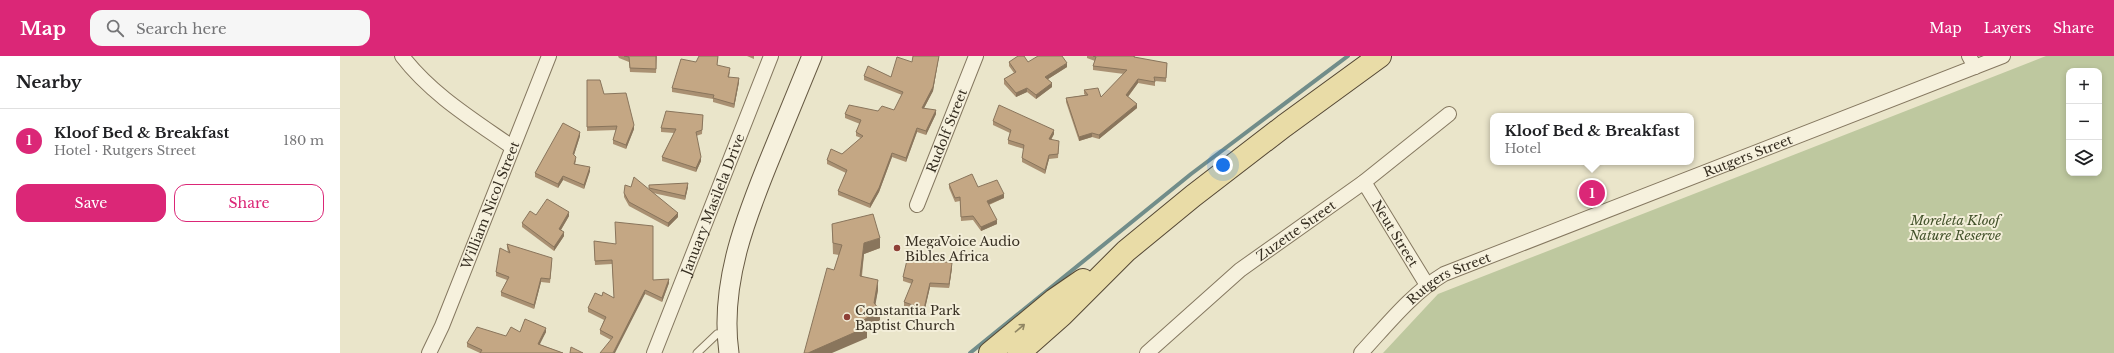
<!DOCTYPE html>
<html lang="en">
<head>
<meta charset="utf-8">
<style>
  body { margin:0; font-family:"Libre Baskerville",serif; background:#f6f6f6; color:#202124 }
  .controls { position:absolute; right:12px; top:12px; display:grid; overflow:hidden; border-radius:8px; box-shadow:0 2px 6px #0003 }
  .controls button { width:36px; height:36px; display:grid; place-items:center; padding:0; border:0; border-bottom:1px solid #e0e0e0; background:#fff; color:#202124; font:20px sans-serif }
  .you { position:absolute; left:883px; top:109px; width:14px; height:14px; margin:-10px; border:3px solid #fff; border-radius:50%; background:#1a73e8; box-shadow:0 0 0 6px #1a73e833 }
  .badge { display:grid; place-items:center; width:26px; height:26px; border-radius:50%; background:#db2777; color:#fff; font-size:13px; font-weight:700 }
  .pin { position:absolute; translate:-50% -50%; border:2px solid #fff; box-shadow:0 1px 4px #0006 }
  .popup { position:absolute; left:1150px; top:57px; width:204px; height:52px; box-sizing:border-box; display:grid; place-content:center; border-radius:8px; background:#fff; filter:drop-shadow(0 1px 3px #0005); font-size:13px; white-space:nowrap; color:#757577 }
  .popup b { font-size:15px; color:#202124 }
  .popup::after { content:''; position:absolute; left:50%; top:100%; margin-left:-8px; border:8px solid transparent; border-top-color:#fff }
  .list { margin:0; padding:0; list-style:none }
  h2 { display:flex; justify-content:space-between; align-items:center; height:52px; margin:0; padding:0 16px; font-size:17px }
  h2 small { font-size:13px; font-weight:400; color:#757577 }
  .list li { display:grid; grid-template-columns:26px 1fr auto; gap:12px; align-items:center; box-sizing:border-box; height:64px; padding:0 16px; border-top:1px solid #e0e0e0 }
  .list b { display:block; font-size:15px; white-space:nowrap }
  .list p { margin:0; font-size:13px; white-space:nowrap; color:#757577 }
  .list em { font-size:13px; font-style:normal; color:#757577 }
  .actions { display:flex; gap:8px; padding:12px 16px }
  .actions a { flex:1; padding:9px 0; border:1px solid #db2777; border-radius:12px; text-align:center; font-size:14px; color:#db2777 }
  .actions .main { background:#db2777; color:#fff }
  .icon { flex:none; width:22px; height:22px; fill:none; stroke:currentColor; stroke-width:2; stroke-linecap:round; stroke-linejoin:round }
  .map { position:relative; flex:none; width:1774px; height:297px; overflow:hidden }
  header { display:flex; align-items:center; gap:24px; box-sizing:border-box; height:56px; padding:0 20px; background:#db2777; color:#fff }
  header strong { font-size:19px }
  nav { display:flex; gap:22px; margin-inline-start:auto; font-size:14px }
  .search { width:280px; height:36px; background:#f6f6f6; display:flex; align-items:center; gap:10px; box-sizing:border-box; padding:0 14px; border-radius:12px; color:#757577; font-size:15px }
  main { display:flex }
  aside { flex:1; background:#fff }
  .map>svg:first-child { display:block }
  .green { fill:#bec89f; fill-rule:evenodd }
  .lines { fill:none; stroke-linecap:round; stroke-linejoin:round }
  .stream { stroke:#718d8a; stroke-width:4 }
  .service-casing { stroke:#857860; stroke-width:9 }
  .minor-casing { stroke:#857860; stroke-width:16 }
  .secondary-casing { stroke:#675a43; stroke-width:21 }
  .primary-casing { stroke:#544734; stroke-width:24 }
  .service { stroke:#f6f1dd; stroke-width:7 }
  .minor { stroke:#f6f1dd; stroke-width:14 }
  .secondary { stroke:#f6f1dd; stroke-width:19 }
  .primary { stroke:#e9dca7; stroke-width:22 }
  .wall { fill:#a99072 }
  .shaded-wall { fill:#89755c }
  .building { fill:#c4a784; stroke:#89755c }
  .oneway { stroke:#908664 }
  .poi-dot { fill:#8e4036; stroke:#f3eed9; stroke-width:1.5 }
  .labels { text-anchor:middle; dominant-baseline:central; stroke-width:4; stroke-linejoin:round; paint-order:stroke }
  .street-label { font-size:13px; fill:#372f22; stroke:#f3eed9 }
  .park-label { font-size:13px; font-style:italic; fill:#43522b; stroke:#f3eed9 }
  .poi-label { font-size:13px; fill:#372f22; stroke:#f3eed9; text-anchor:start }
</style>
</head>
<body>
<header>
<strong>Map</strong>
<div class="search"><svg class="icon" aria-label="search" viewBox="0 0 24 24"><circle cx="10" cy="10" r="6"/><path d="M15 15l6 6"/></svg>Search here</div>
<nav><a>Map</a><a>Layers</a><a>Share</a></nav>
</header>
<main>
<aside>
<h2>Nearby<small></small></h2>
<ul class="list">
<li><span class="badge">1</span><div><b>Kloof Bed &amp; Breakfast</b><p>Hotel · Rutgers Street</p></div><em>180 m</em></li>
</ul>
<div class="actions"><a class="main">Save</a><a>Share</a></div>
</aside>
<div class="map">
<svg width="1774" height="297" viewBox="0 0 1774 297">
  <rect width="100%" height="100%" fill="#eae5ca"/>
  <path class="green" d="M1706,0H1774V297H1043L1098,238ZM1729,15H1759V117H1729Z"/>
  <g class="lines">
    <path class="stream" d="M630,297L851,118L1008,0"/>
    <defs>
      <path id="service" d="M357,297L377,278"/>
      <g id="minor">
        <path d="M62,0C91,38 132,63 172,91"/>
        <path d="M1629,0L1635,11"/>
        <path id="s1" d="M1024,126L1087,229"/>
        <path id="s2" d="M577,149L636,0"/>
        <path id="s3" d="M89,297L102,270L209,0"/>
        <path id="s4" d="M314,297L431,0"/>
        <path id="s5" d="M807,297L900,214L1024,126L1109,58"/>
        <path id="s6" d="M1021,297C1047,269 1071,238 1104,218L1663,0"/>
      </g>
      <path id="secondary" d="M389,297C379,227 407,158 433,95C446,64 459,32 472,0"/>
      <path id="primary" d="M650,297L714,244L743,224
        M679,297L722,259L786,195L853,140L944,70L1040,0"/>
    </defs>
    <use href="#service" class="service-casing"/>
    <use href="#minor" class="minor-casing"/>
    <use href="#secondary" class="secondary-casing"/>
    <use href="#primary" class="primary-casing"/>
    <use href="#service" class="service"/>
    <use href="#minor" class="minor"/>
    <use href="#secondary" class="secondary"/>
    <use href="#primary" class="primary"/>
  </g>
  <path class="wall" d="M278,0H317L316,17L290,16L289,6L279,2Z
    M378,0L377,9L390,16L389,21L399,26L394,52L373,46V43L332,36V32L356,6Z
    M407,0H414V3Z
    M599,0L593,35L584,52L596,58L586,79L577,76L566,106L552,101L539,136L530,152L498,139V135L506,117L487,108V104L502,98L521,82L516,80V76L520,68L505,62V58L554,54L562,39L524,24V20L551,21L572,6Z
    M747,0H795L794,2L827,7L826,26L815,25V30L798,27L788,41L797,52L759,83L752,81L739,85L726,46V42L745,39L744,38V34L761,41L784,18L753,14V10L755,5L747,2Z
    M669,6H688L727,11L708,23L712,31L696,43L687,36L676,41L664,28V23L674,17L669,10Z
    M247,24L264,38L294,73L286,93L273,88V84L276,74L247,75Z
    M363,59L362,78L356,80L361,105L356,116L322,105V101L334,77L321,76V72Z
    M653,65L714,78L711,84L719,89L718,102L709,103L705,118L682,106V102L684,93L668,88V84L670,77L653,69Z
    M240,80L234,99L236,105L235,108L250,115L244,133L223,124L218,132L195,121V117Z
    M609,128L638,131L664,142L649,149L657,168L641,175L633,164L621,165L620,145L615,146L609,132Z
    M309,129L348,131L345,144L313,137L338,161L328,171L289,150L284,141V137L309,133Z
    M196,159L229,160L221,174L224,180L214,195L182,171V167Z
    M492,168L540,192L524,198L522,220L538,234L535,248L540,264L527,272V282L494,214L499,199L493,198Z
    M254,185L313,224L329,227L322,246L305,238L271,284L260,278V274L264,264L248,256V252L262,240L274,242L272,208L255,209Z
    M167,188L212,206L210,227L201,226L194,253L161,240V236L167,224L156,220V216L168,196L167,192Z
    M612,212L609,232L590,231L584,257L564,250V246L572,228L563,225V221Z
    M180,276H206L199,288L223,297H140L127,291V287L166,280Z"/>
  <path class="shaded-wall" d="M599,0L593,35L582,56V52Z
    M727,7V11L705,25V21Z
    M399,22V26L394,52V48Z
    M798,23V27L786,43V39Z
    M712,27V31L696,43V39Z
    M687,32V36L676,41V37Z
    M797,48V52L759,83V79Z
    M596,54V58L586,79V75Z
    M294,69V73L286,93V89Z
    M577,72V76L566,106V102Z
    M714,74V78L709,87V83Z
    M240,76V80L233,102V98Z
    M752,77V81L739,85V81Z
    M552,97V101L539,136L530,152V148Z
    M709,99V103L705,118V114Z
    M361,101V105L356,116V112Z
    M250,111V115L244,133V129Z
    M223,120V124L218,132V128Z
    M348,127V131L345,144V140Z
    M664,138V142L647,149V145Z
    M229,156V160L219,177V173Z
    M338,157V161L328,171V167Z
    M657,164V168L641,175V171Z
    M224,176V180L214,195V191Z
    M540,182V192L524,198L520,230V220L524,187Z
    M612,207V212L609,232V228Z
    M201,222V226L194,253V249Z
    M329,223V227L322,246V242Z
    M538,224V234L534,257V247Z
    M590,227V231L584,257V253Z
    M305,234V238L275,297H273Z
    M540,254V264L527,272V282L492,297H468L522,265Z
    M206,272V276L198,292V288Z"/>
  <path class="building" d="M284,0H316V13L290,12L289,1Z
    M359,0H378L377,9L390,12L388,21L399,22L394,48L373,42L374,39L332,32L341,3L356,6Z
    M573,0H599L593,31L582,52L596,54L586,75L577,72L566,102L552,97L539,132L530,148L498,135L507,114L487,104L491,93L502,98L523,80L516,76L521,64L505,58L509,49L538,55L542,50L554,54L563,36L524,20L528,10L551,21L557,1L572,6Z
    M678,0H684L688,6L698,0H722L727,7L705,21L712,27L696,39L687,32L676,37L664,23L676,16L669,6Z
    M753,0H794V1L827,7L826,22L814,21L815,26L798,23L786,39L797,48L759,79L752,77L739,81L726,42L748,39L744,34L758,32L761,41L787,14L753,10L756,1Z
    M247,24H260L264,38L286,37L294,69L286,89L273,84L277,70L247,71Z
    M659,49L714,74L709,83L719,85L718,98L709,99L705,114L682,102L684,89L668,84L671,74L653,65Z
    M326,55L363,59L362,74L356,76L361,101L356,112L322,101L336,73L321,72Z
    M223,67L240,76L233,98L236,101L234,108L250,111L244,129L223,120L218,128L195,117Z
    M632,118L638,131L657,124L664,138L647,145L657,164L641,171L633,160L621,161L620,141L615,142L609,128Z
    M294,121L338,157L328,167L289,146L284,137L285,129L291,131Z
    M348,127L345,140L309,132V129Z
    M207,143L229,156L219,173L224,176L214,191L182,167L190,155L196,159Z
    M533,158L540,182L524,187L520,220L538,224L534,247L540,254L522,265L527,271L468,297H464L487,212L494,214L502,189L493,187L492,168Z
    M275,166L313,170V224L329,223L322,242L305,234L273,297H260L273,281L260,274L266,261L248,252L255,237L262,240L263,236L274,242L272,204L255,205L254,185L276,188Z
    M167,188L212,202L210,223L201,222L194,249L161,236L169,221L156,216L160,192L170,197Z
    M568,200L612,207L609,228L590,227L584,253L564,246L573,224L563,221Z
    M185,263L206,272L198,288L223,297H140L142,294L127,287L137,271L166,280L171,271L180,276Z
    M231,291L243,297H230Z"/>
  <defs><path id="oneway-shaft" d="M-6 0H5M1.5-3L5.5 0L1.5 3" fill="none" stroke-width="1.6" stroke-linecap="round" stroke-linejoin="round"/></defs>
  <use class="oneway" href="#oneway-shaft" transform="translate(680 272) rotate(-40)"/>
  <g class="poi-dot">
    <circle cx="557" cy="192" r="4"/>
    <circle cx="507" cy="261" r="4"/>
  </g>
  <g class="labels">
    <g class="street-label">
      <text stroke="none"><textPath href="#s2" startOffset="80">Rudolf Street</textPath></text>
      <text stroke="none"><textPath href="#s6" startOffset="441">Rutgers Street</textPath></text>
      <text stroke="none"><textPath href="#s3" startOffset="160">William Nicol Street</textPath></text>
      <text stroke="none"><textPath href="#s4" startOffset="160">January Masilela Drive</textPath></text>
      <text stroke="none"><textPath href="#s5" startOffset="193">Zuzette Street</textPath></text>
      <text stroke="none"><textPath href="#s1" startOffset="60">Neut Street</textPath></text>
      <text stroke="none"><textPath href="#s6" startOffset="117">Rutgers Street</textPath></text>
    </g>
    <g class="park-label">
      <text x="1615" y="164">Moreleta Kloof<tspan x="1615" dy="15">Nature Reserve</tspan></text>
    </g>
    <g class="poi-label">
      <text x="565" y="185">MegaVoice Audio<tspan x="565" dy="15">Bibles Africa</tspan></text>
      <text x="515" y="254">Constantia Park<tspan x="515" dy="15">Baptist Church</tspan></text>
    </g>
  </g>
</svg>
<div class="controls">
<button>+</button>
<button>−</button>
<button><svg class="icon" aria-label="layers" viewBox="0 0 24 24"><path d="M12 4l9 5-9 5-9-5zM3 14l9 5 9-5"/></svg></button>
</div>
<div class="you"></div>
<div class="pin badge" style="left:1252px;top:137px">1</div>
<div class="popup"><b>Kloof Bed &amp; Breakfast</b>Hotel</div>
</div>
</main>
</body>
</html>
